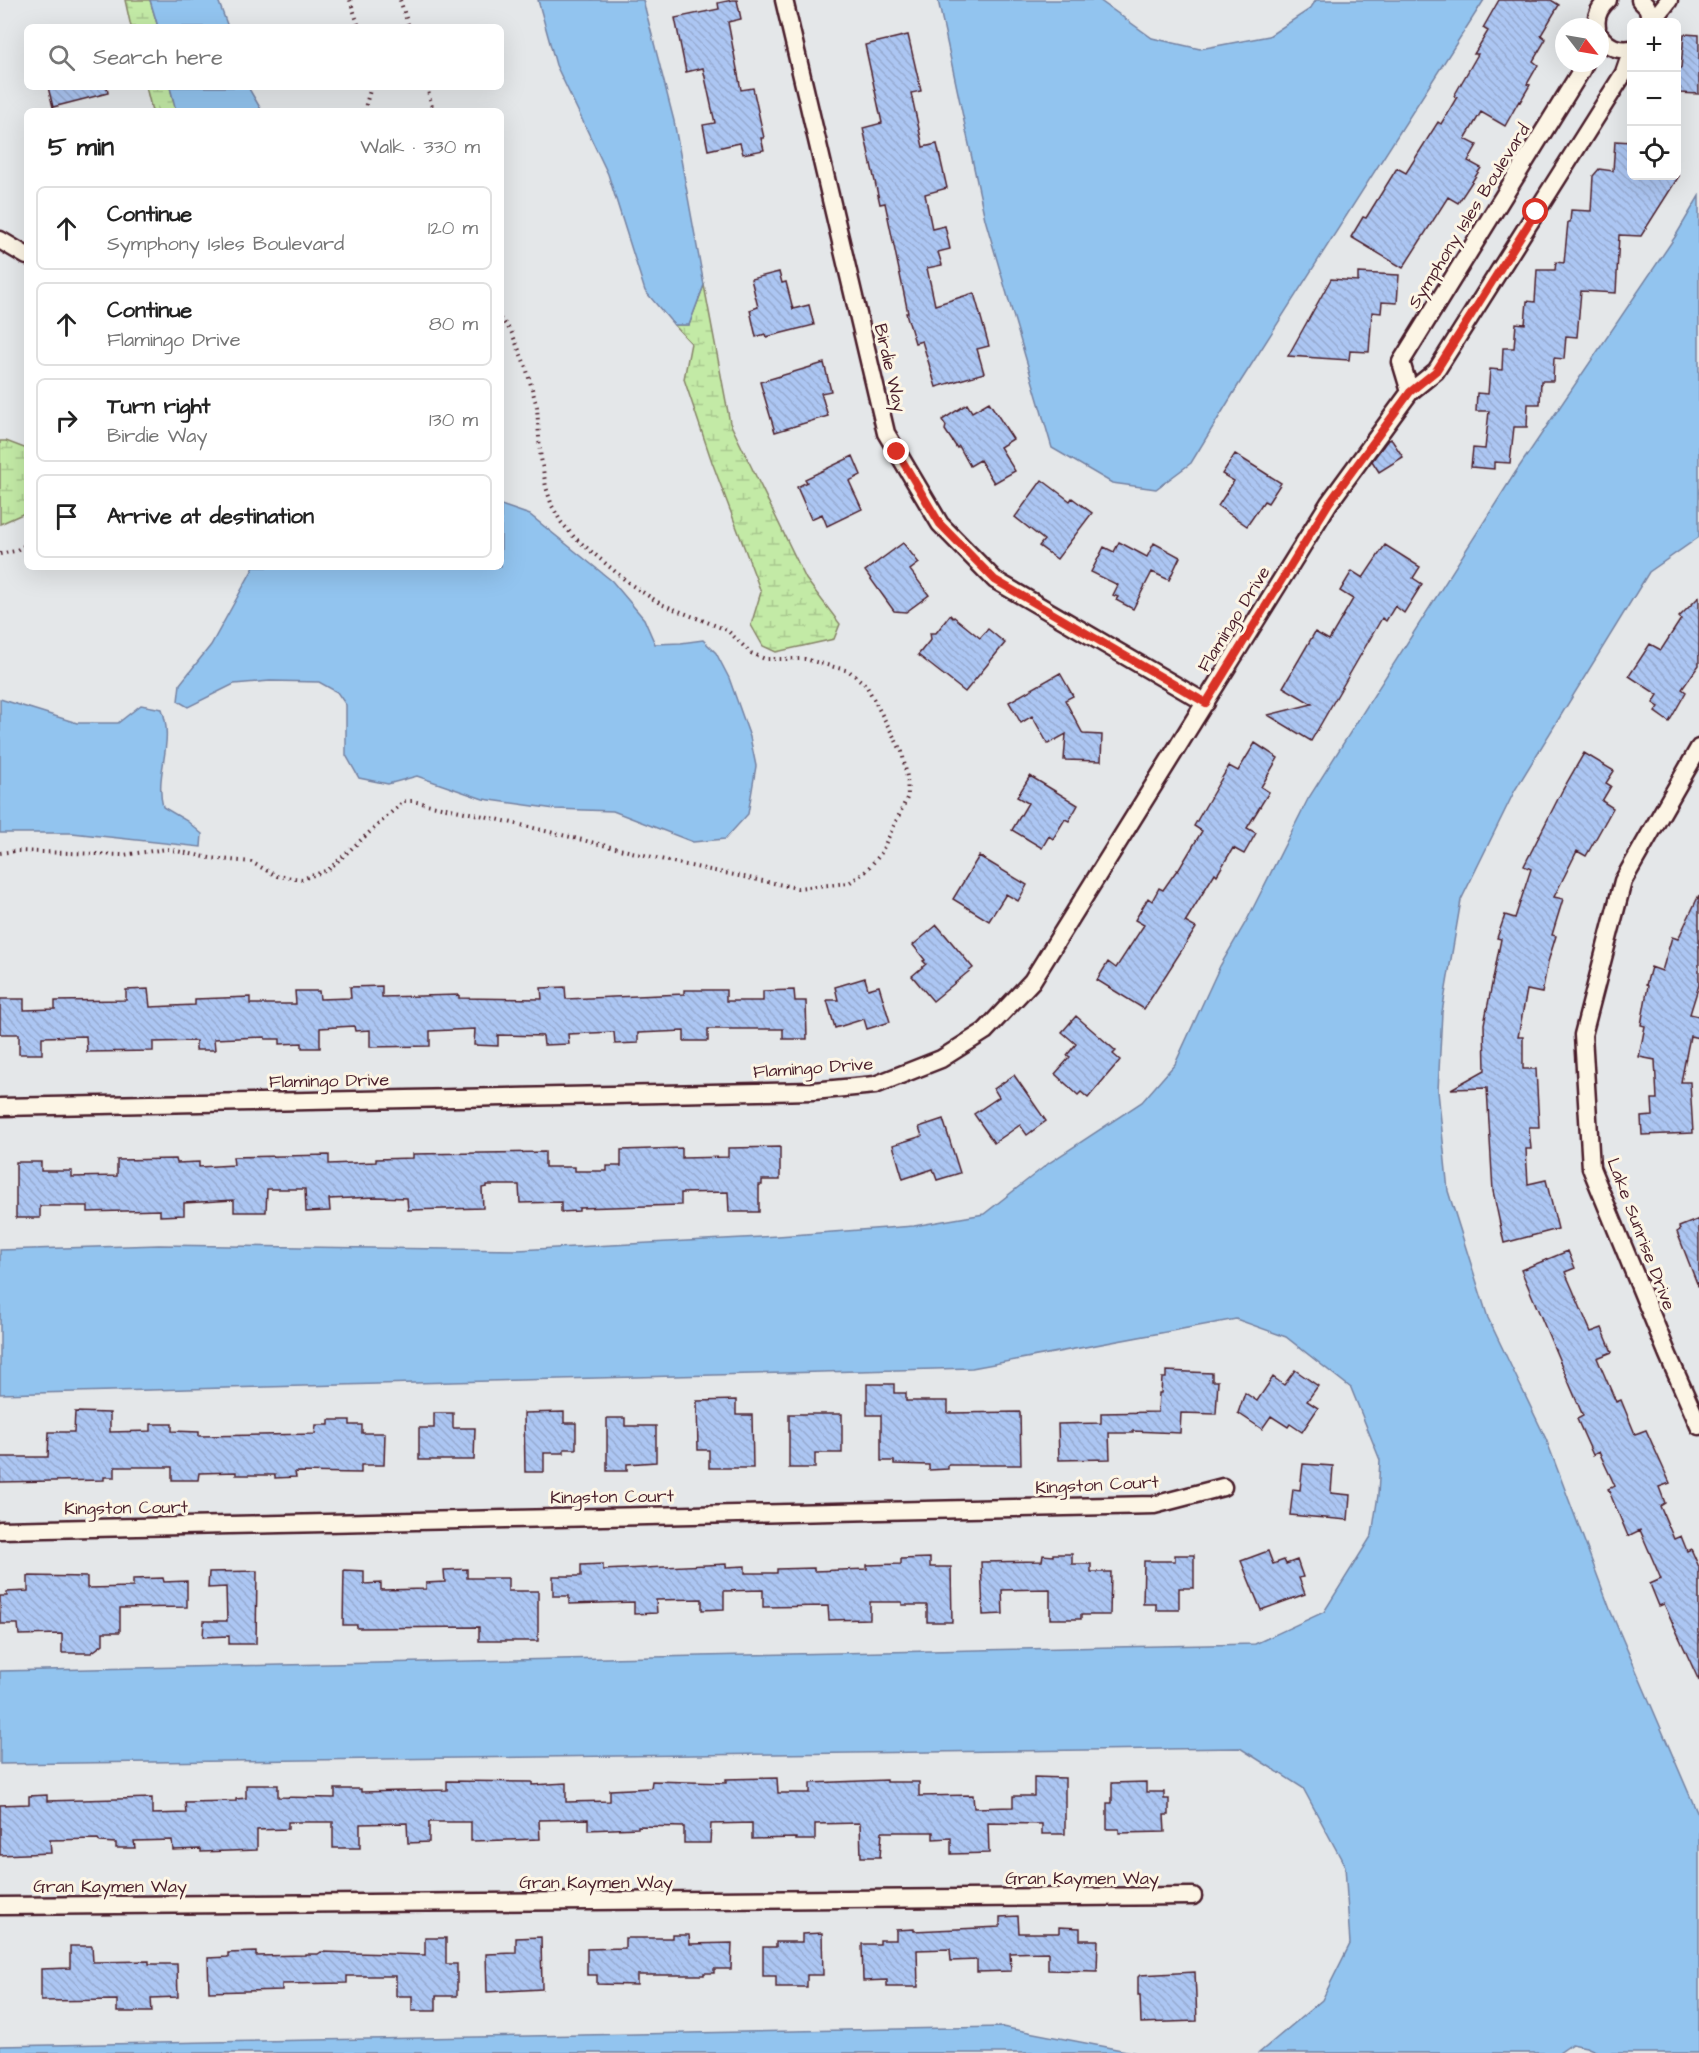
<!DOCTYPE html>
<html lang="en">
<head>
<meta charset="utf-8">
<style>
  body { margin:0; font-family:"Architects Daughter",sans-serif; background:#f2f2f2; color:#222 }
  .controls { position:absolute; right:18px; top:18px; display:grid; overflow:hidden; border-radius:9px; box-shadow:0 6px 24px #0002 }
  .controls button { width:54px; height:54px; display:grid; place-items:center; padding:0; border:0; border-bottom:2px solid #e0e0e0; background:#fff; color:#222; font:30px sans-serif }
  .compass { position:absolute; left:1555px; top:18px; width:54px; height:54px; border-radius:50%; background:#fff; box-shadow:0 6px 24px #0002; rotate:121deg }
  .stop { position:absolute; width:18px; height:18px; margin:-14px; border:4px solid #d93025; border-radius:50%; background:#fff }
  .stop.end { background:#d93025; border-color:#fff; box-shadow:0 2px 6px #0008 }
  .list { margin:0; padding:0; list-style:none }
  h2 { display:flex; justify-content:space-between; align-items:center; height:78px; margin:0; padding:0 24px; font-size:26px }
  h2 small { font-size:20px; font-weight:400; color:#767676 }
  .list li { display:grid; grid-template-columns:39px 1fr auto; gap:18px; align-items:center; box-sizing:border-box; height:84px; margin:0 12px 12px; padding:0 12px; border:2px solid #e0e0e0; border-radius:9px }
  .list b { display:block; font-size:22px; white-space:nowrap }
  .list p { margin:0; font-size:20px; white-space:nowrap; color:#767676 }
  .list em { font-size:20px; font-style:normal; color:#767676 }
  .icon { flex:none; width:33px; height:33px; fill:none; stroke:currentColor; stroke-width:2; stroke-linecap:round; stroke-linejoin:round }
  .map { position:relative; flex:none; width:1699px; height:2053px; overflow:hidden }
  .search { position:absolute; background:#fff; box-shadow:0 6px 24px #0002; left:24px; top:24px; width:480px; height:66px; display:flex; align-items:center; gap:15px; box-sizing:border-box; padding:0 21px; border-radius:9px; color:#767676; font-size:22px }
  .panel { position:absolute; background:#fff; box-shadow:0 6px 24px #0002; left:24px; top:108px; width:480px; height:462px; border-radius:9px }
  .map>svg:first-child { display:block }
  .wetland { fill:url(#wetland-marsh); stroke:#868468; stroke-width:1.5 }
  .water { fill:#92c4ef; stroke:#7582a1; stroke-width:1.5 }
  .building { fill:url(#building-back-hatch); stroke:#4a1f2b; stroke-width:1.5 }
  .lines { fill:none; stroke-linecap:round; stroke-linejoin:round }
  .minor-casing { stroke:#4a1f2b; stroke-width:21 }
  .path { stroke:#4a1f2b; stroke-width:4; stroke-dasharray:1.5 4.5; stroke-linecap:butt }
  .minor { stroke:#fcf5e5; stroke-width:16 }
  .route { stroke:#d93025; stroke-width:8 }
  .labels { text-anchor:middle; dominant-baseline:central; stroke-width:6; stroke-linejoin:round; paint-order:stroke }
  .street-label { font-size:18px; fill:#4a1f2b; stroke:#fcf5e5 }
</style>
</head>
<body>
<div class="map">
<svg width="1699" height="2053" viewBox="0 0 1699 2053">
  <defs>
    <pattern id="wetland-marsh" width="20" height="14" patternUnits="userSpaceOnUse" patternTransform="scale(1.5)"><rect width="20" height="14" fill="#c3eaa6"/><path d="M1 5h8M5 5V1M11 12h8M15 12V8" fill="none" stroke="#a9c88f"/></pattern>
    <pattern id="building-back-hatch" width="6" height="6" patternUnits="userSpaceOnUse" patternTransform="scale(1.5)"><rect width="6" height="6" fill="#acc6f3"/><path d="M-1 5l2 2M0 0l6 6M5-1l2 2" fill="none" stroke="#96aad0"/></pattern>
  </defs>
  <rect width="100%" height="100%" fill="#e4e7e9"/>
  <filter id="ink" filterUnits="userSpaceOnUse"><feTurbulence type="fractalNoise" baseFrequency=".0167" numOctaves="2"/><feDisplacementMap in="SourceGraphic" scale="12" xChannelSelector="R" yChannelSelector="G"/><feConvolveMatrix kernelMatrix="1 2 1 2 8 2 1 2 1" color-interpolation-filters="sRGB"/></filter>
  <g filter="url(#ink)">
    <path class="wetland" d="M125,0H150L158,27H131Z
      M146,87H170L176,111H152Z
      M704,285L730,423L806,579L840,624L834,639L776,652L763,646L751,625L761,592L712,462L684,379L691,343L674,325H689Z
      M0,441H6L27,449V512L0,524Z"/>
    <path class="water" d="M150,0H218L228,27H158Z
      M538,0H643L674,121L704,285L689,325H674L645,291L608,174L556,65Z
      M938,0H1099L1152,38L1200,49L1269,36L1310,9L1316,0H1484L1239,384L1191,463L1156,489L1112,483L1052,448L985,219Z
      M170,87H248L262,111H176Z
      M1699,196V537L1649,572L1515,790L1461,900L1442,1012L1438,1091L1448,1191L1488,1318L1546,1439L1611,1612L1699,1817V2053H1600L1586,2047L1572,2044L1559,2053H1259L1322,2000L1350,1944L1345,1866L1303,1788L1240,1748L0,1764V1671L1255,1644L1324,1612L1372,1535L1378,1495L1380,1460L1351,1388L1286,1337L1236,1319L972,1368L0,1394V1250L159,1245L518,1250L778,1236L914,1226L984,1214L1049,1163L1142,1102L1175,1064L1220,966L1247,920L1308,799L1515,473L1675,237Z
      M501,505L530,515L612,581L644,619L655,644L681,643L703,640L716,653L729,678L750,737L756,766L748,814L725,839L693,842L613,811L555,809L483,799L417,776L388,784L359,778L346,755V705L337,692L319,682L270,681L234,684L188,707L178,701L180,684L211,645L254,567H501Z
      M0,699L77,723H118L141,705L162,709C175,745 154,773 163,807L187,821L202,834L201,847L72,833H0Z
      M1002,2027L1137,2053H0V2046Z"/>
    <path class="building" d="M732,0H737L741,19L728,22L741,90L753,88L764,138H761L764,150L743,154L740,143L708,150L703,125L715,123L703,68L686,72L675,18L719,9L718,3Z
      M1499,0H1551L1559,5L1541,35L1546,39L1533,61L1538,65L1527,84L1530,85L1520,102L1519,101L1505,126L1481,112L1465,139L1477,145L1468,161L1481,168L1458,203L1448,197L1403,268L1351,237L1363,217L1366,218L1397,168L1406,173L1438,122L1441,124L1457,97L1454,96L1478,54H1474L1488,31L1483,28Z
      M1684,34L1699,35V94L1679,93L1680,88H1677V68H1681Z
      M908,35L921,91L911,93L923,147L937,144L947,188L925,194L932,229L945,226L950,249L938,252L942,265L927,268L935,305L974,293L989,346L977,349L984,373L936,387L922,341L915,343L906,313H908L885,203L880,204L863,128L882,123L865,45Z
      M48,87H107L108,93L53,107Z
      M1615,141L1632,142V176H1679L1641,236L1619,235L1616,293L1581,291L1577,337L1566,336L1564,359L1554,358L1553,381H1541L1540,404H1528L1527,427H1514L1510,463L1494,462V469L1471,467L1473,448L1485,449L1489,411H1476L1477,393L1488,394L1490,369L1502,370L1503,348H1514L1516,323L1525,324L1527,301L1535,302L1537,270H1555L1556,262L1564,263L1568,222H1570L1571,210L1591,211L1593,176L1599,169L1613,171Z
      M779,272L782,283L786,282L793,309L809,305L814,325L766,337L765,334L756,337L750,310L758,307L751,279Z
      M1358,273L1399,275L1397,303L1382,302L1381,313L1372,312L1369,352L1350,351L1349,360L1288,356L1331,279L1358,281Z
      M824,363L831,391L821,393L828,416L775,432L760,382Z
      M989,402L1013,439L1000,447L1015,471L994,483L980,460L970,466L959,446L957,448L945,430L946,426L942,420L967,404L972,412Z
      M1391,439L1403,457L1379,472L1372,461L1387,441Z
      M1235,454L1281,483L1268,503L1264,501L1247,526L1218,506L1234,481L1222,474Z
      M853,456L861,475L849,481L862,509L827,526L822,514L811,519L797,487L807,482L805,479Z
      M1042,480L1070,501L1072,498L1092,513L1057,559L1039,546L1044,540L1015,517Z
      M1119,542L1147,557L1154,543L1180,557L1169,580L1152,572L1133,609L1116,600L1118,597L1113,595L1118,585L1091,572L1104,547L1114,552Z
      M903,543L919,563L910,570L929,595L906,612L894,611L865,571Z
      M1385,545L1420,567L1413,578L1422,584L1404,613L1395,606L1386,621L1382,618L1311,741L1268,715L1312,704L1283,687L1315,632L1329,640L1353,599L1340,591L1352,571L1363,578Z
      M1699,597V665L1682,689L1686,692L1669,722L1655,712L1659,707L1653,703L1658,695L1629,676L1650,644L1661,650L1681,619L1679,617Z
      M950,615L953,618L954,617L980,638L988,629L1005,643L965,692L918,655L931,639L930,633H936Z
      M1060,673L1073,696L1065,700L1083,734L1102,735L1101,761L1064,760L1066,734L1048,744L1032,716L1021,723L1009,702Z
      M1255,743L1278,758L1261,787L1269,792L1247,828L1256,833L1244,854L1233,848L1217,875L1215,873L1185,922L1196,928L1144,1009L1097,980L1108,962L1116,968L1144,925L1135,920L1148,898L1152,901L1159,888L1163,890L1177,870L1178,871L1202,831L1194,826L1217,786L1229,766L1238,771Z
      M1584,753L1614,771L1606,783L1611,786L1602,801L1613,808L1586,856L1577,851L1554,897L1563,899L1552,935L1556,936L1548,962L1542,993L1527,990L1518,1037H1523V1069H1536L1539,1127H1529L1531,1149H1526L1528,1184L1546,1180L1558,1229L1504,1243L1493,1191L1487,1088L1451,1089L1485,1070L1484,1024L1501,939L1497,938L1505,915L1515,918L1531,869L1524,866L1562,791Z
      M1030,776L1078,805L1069,821L1065,819L1053,839L1049,836L1042,848L1012,830L1028,803L1017,797Z
      M979,856L1027,885L1018,901L1006,894L989,921L953,899Z
      M1699,895V985L1690,1014L1699,1016V1038L1690,1036L1681,1082H1690L1693,1133L1642,1135L1641,1117L1653,1116L1652,1099H1657L1655,1060L1639,1057L1645,1026L1641,1025L1648,986L1646,985L1651,967L1662,971L1672,937L1678,939Z
      M937,925L973,968L933,1001L912,976L926,964L923,961L925,960L913,945Z
      M865,978L868,989L879,986L890,1022L867,1029L864,1019L835,1028L827,1000H838L835,987Z
      M382,986V997L459,995V998L542,999L541,988L565,987L566,999L684,994V990H726V1001H763V991L794,990L795,1001H806L807,1039H783V1029H708V1041H684V1031L638,1033V1043L615,1044L614,1032L568,1034L569,1044L544,1045L543,1036L498,1035V1046L474,1045L475,1029L430,1031V1046L370,1047V1030L355,1031L354,1026L320,1028V1048H302V1043L280,1044V1039H265V1037L214,1039L215,1050H196V1041L153,1042V1051L87,1052L86,1036L42,1037V1054H19V1034H0V999H24V1010L55,1009V1001L126,1000V990L148,989L150,1007L195,1005V999L250,997V1004H296L295,991H319L320,999L351,998L350,987Z
      M1076,1016L1116,1051L1113,1054L1120,1060L1088,1098L1081,1092L1078,1095L1055,1074L1070,1057L1067,1055L1076,1044L1062,1032Z
      M1014,1075L1046,1121L1027,1135L1020,1125L994,1143L974,1114L999,1097L994,1089Z
      M943,1119L960,1173L937,1180L933,1169L903,1179L893,1145L922,1136L919,1127Z
      M780,1147V1180H762V1185H759V1212H729L728,1192L681,1193V1205L579,1208V1211L561,1212V1202L520,1203L519,1185H487V1187L482,1188L483,1208L408,1210L407,1198L376,1197L329,1199L330,1211L306,1212L305,1189H267L266,1212H234V1200L184,1203V1215L160,1216V1210L88,1212V1206H40V1218H16V1162H41V1171H72V1177L117,1176V1160L176,1159L177,1163L199,1162V1167L234,1165L233,1157L329,1155V1164L376,1162V1159L413,1158V1154L545,1152V1167H575V1171H607V1166H621V1150L682,1148V1158L728,1157V1148Z
      M1699,1219V1286H1698L1677,1232L1680,1230L1679,1227Z
      M1568,1251L1575,1268L1565,1272L1591,1332L1602,1328L1612,1352L1597,1358L1616,1402L1621,1400L1635,1434L1646,1430L1670,1483L1659,1487L1665,1503L1660,1506L1674,1539L1681,1536L1687,1551L1691,1549L1699,1567V1681L1664,1604L1659,1606L1650,1584L1661,1579L1640,1530L1628,1536L1608,1489L1615,1486L1599,1452L1593,1455L1577,1419L1583,1416L1521,1270Z
      M1295,1370L1318,1386L1307,1401L1318,1408L1302,1432L1290,1424L1288,1427L1271,1416L1262,1429L1238,1413L1245,1393L1257,1401L1273,1377L1284,1385Z
      M1166,1371L1212,1373V1381H1218L1216,1414L1181,1413L1180,1433L1133,1431V1433H1109L1110,1459L1059,1460L1058,1424L1101,1423V1413L1158,1412L1159,1393H1161L1162,1378H1166Z
      M867,1384H894V1393H906V1401H948V1413L1020,1412L1021,1465H948V1469L929,1470V1465L894,1464V1461H881V1415H867Z
      M736,1400V1415H752L753,1468H709V1450H698L697,1401Z
      M75,1412L110,1413V1432L151,1431V1424H172V1431L199,1432V1436L315,1434L316,1425H329V1420H350V1425H362V1433H385L384,1465H361V1473L295,1472L296,1477L275,1478V1475H236V1472L199,1473L198,1480H172V1467H115V1477H104V1480L0,1482V1457H48L49,1432H74Z
      M564,1412V1423H576V1449H564V1453H544V1472H525L524,1413Z
      M434,1413H453V1428H475L474,1460H419V1428H434Z
      M789,1414H842V1453H815V1468H789Z
      M607,1418H625V1426H656V1462L627,1464V1471H607Z
      M1303,1464L1333,1466L1331,1493L1350,1495L1348,1520L1290,1515L1293,1489L1300,1490Z
      M1268,1551L1273,1564L1284,1560L1286,1564L1297,1560L1303,1577L1299,1578L1305,1594L1261,1610L1241,1561Z
      M1053,1554H1072V1564H1091V1572H1111L1110,1615H1081V1619H1050V1589L1002,1590L1003,1614L983,1615L981,1562L1042,1561L1043,1555L1053,1556Z
      M1175,1555H1194V1588H1179V1610H1156V1604H1143L1144,1561H1175Z
      M930,1558V1567H951L952,1622H927V1605H902V1602H870V1619L829,1620L828,1606L763,1607V1590L724,1591V1609L702,1610V1599L656,1600L657,1613L634,1614V1602L569,1604V1596H553V1576H581V1565L603,1564V1570L726,1564V1567L745,1566V1573H777V1569L814,1568V1571L867,1569V1565L901,1564V1559Z
      M467,1569V1578H508V1591H538V1641H479V1627L357,1628V1625H343L344,1570L364,1571V1584L381,1583V1590L426,1589V1583L445,1582L444,1570Z
      M257,1571L256,1644H229V1636L203,1637L204,1621H227L226,1587L208,1588L209,1572Z
      M28,1576L87,1577V1588L133,1587V1579L163,1578L164,1582L187,1581V1607L120,1608V1632H103V1644L91,1653H62V1634L19,1635L18,1624H0V1596H7V1592L28,1591Z
      M1034,1777L1065,1778V1834H1042V1824L988,1823L989,1853L951,1854V1838L933,1839V1832H882L880,1857H861L860,1823L815,1824V1840H796V1838L752,1839V1823L711,1824L710,1843H684V1827L638,1826V1828L588,1830V1819L539,1820L540,1839L471,1841V1822H429V1842L408,1843L407,1823L360,1824V1848H333V1822H288V1829L257,1830V1850L201,1852V1849L173,1850L172,1840L134,1841L135,1848H116V1843L100,1842L98,1839L50,1840L51,1853L0,1855V1805L29,1804V1796L47,1795V1801L152,1798V1814L186,1813L185,1802L236,1801V1799L246,1798V1785H278V1797L335,1798V1789H361V1792L447,1790V1781L532,1782V1785L566,1783V1802L610,1801V1790L651,1788L652,1781L726,1783V1779L777,1778L778,1793H810V1783L887,1780V1782H919V1796L973,1795L974,1808L1013,1807V1796H1034Z
      M1146,1782V1792H1164V1799H1169V1815H1164L1165,1832L1119,1833V1829H1107V1803H1112V1783Z
      M1018,1916L1019,1933H1059V1927L1080,1928V1940H1098L1097,1971L1048,1970V1952L1010,1953L1011,1971L977,1972V1960L951,1961L950,1949L917,1950L918,1987H887V1980L863,1981L862,1944H880V1940H896V1930L914,1929V1931L1000,1927V1917Z
      M822,1933L823,1975H807V1987H776V1976H763V1947H776V1942H802V1934Z
      M672,1935H689L690,1944L732,1943L731,1969H714V1973H704V1975H637V1985L597,1984V1975H587V1949L625,1948V1938H672Z
      M541,1937L542,1989L487,1992L486,1954L516,1953V1938Z
      M425,1938H446V1964H457V1996H436V2011H412V1996H396V1976H347V1983L282,1984V1990L209,1992L208,1958L228,1957V1953L256,1952V1956L305,1955V1954H318L321,1952L425,1955Z
      M70,1946H92L93,1962L149,1961V1964H177L178,1997L151,1998L152,2012H117V2000L41,2001V1969L70,1968Z
      M1195,1972L1197,2021L1141,2023L1140,1995H1138V1977L1140,1975Z"/>
    <g class="lines">
      <defs>
        <path id="minor" d="M784,0L886,433L940,524L995,580L1206,703
          M1640,0L1647,7L1652,22
          M1652,22L1669,0
          M1597,27C1595,16 1600,7 1608,0
          M1600,36C1608,47 1618,51 1632,49
          M0,240L27,256
          M1410,392L1401,362L1581,71L1585,63
          M1699,748L1623,881L1583,1035L1591,1168L1668,1355L1699,1426
          M0,1107L813,1091L875,1085L941,1059L985,1031L1032,981L1329,503L1410,392L1436,371L1624,73L1632,50
          M0,1530L1154,1505L1223,1487
          M0,1906L1193,1896"/>
      </defs>
      <use href="#minor" class="minor-casing"/>
      <path class="path" d="M350,0L359,27
        M400,0L409,27
        M427,87L433,111
        M364,111L371,87
        M0,554L15,551L27,544
        M0,853L16,851L123,855L167,849L210,858L251,862L277,876L302,879L328,870L404,801H412L484,816L681,864L797,888L849,883L865,872L880,855L908,796L907,777L902,752L866,685L849,671L805,659H765L751,653L727,630L661,604L630,584L574,537L561,522L552,506L546,487L540,452L537,407L526,367L511,331L501,319"/>
      <use href="#minor" class="minor"/>
    </g>
  </g>
  <g class="lines" filter="url(#ink)">
    <path class="route" d="M897,452L940,524L995,580L1206,703L1329,503L1410,392L1436,371L1536,212"/>
  </g>
  <g class="labels">
    <g class="street-label">
      <text transform="translate(1469 216) rotate(-58)">Symphony Isles Boulevard</text>
      <text transform="translate(890 368) rotate(77)">Birdie Way</text>
      <text transform="translate(1234 619) rotate(-58)">Flamingo Drive</text>
      <text transform="translate(813 1068) rotate(-4)">Flamingo Drive</text>
      <text transform="translate(329 1081) rotate(-1)">Flamingo Drive</text>
      <text transform="translate(1641 1234) rotate(69)">Lake Sunrise Drive</text>
      <text transform="translate(1097 1485) rotate(-3)">Kingston Court</text>
      <text transform="translate(612 1497) rotate(-1)">Kingston Court</text>
      <text transform="translate(126 1508) rotate(-1)">Kingston Court</text>
      <text x="1082" y="1878">Gran Kaymen Way</text>
      <text x="596" y="1882">Gran Kaymen Way</text>
      <text x="110" y="1886">Gran Kaymen Way</text>
    </g>
  </g>
</svg>
<div class="controls">
<button>+</button>
<button>−</button>
<button><svg class="icon" aria-label="locate" viewBox="0 0 24 24"><circle cx="12" cy="12" r="6"/><path d="M12 2v4M12 18v4M2 12h4M18 12h4"/></svg></button>
</div>
<svg class="compass" viewBox="-18 -18 36 36"><path d="M0-13l5 13h-10z" fill="#e53935"/><path d="M0 13l5-13h-10z" fill="#767676"/></svg>
<div class="stop" style="left:1536px;top:212px"></div>
<div class="stop end" style="left:897px;top:452px"></div>
<div class="search"><svg class="icon" aria-label="search" viewBox="0 0 24 24"><circle cx="10" cy="10" r="6"/><path d="M15 15l6 6"/></svg>Search here</div>
<section class="panel">
<h2>5 min<small>Walk · 330 m</small></h2>
<ul class="list">
<li><svg class="icon" aria-label="ahead" viewBox="0 0 24 24"><path d="M12 20V5M6 11l6-6 6 6"/></svg><div><b>Continue</b><p>Symphony Isles Boulevard</p></div><em>120 m</em></li>
<li><svg class="icon" aria-label="ahead" viewBox="0 0 24 24"><path d="M12 20V5M6 11l6-6 6 6"/></svg><div><b>Continue</b><p>Flamingo Drive</p></div><em>80 m</em></li>
<li><svg class="icon" aria-label="right" viewBox="0 0 24 24"><path d="M7 20v-9h11M14 6l5 5-5 5"/></svg><div><b>Turn right</b><p>Birdie Way</p></div><em>130 m</em></li>
<li><svg class="icon" aria-label="arrive" viewBox="0 0 24 24"><path d="M6 21V4h12l-3 4 3 4H6"/></svg><div><b>Arrive at destination</b></div></li>
</ul>
</section>
</div>
</body>
</html>
